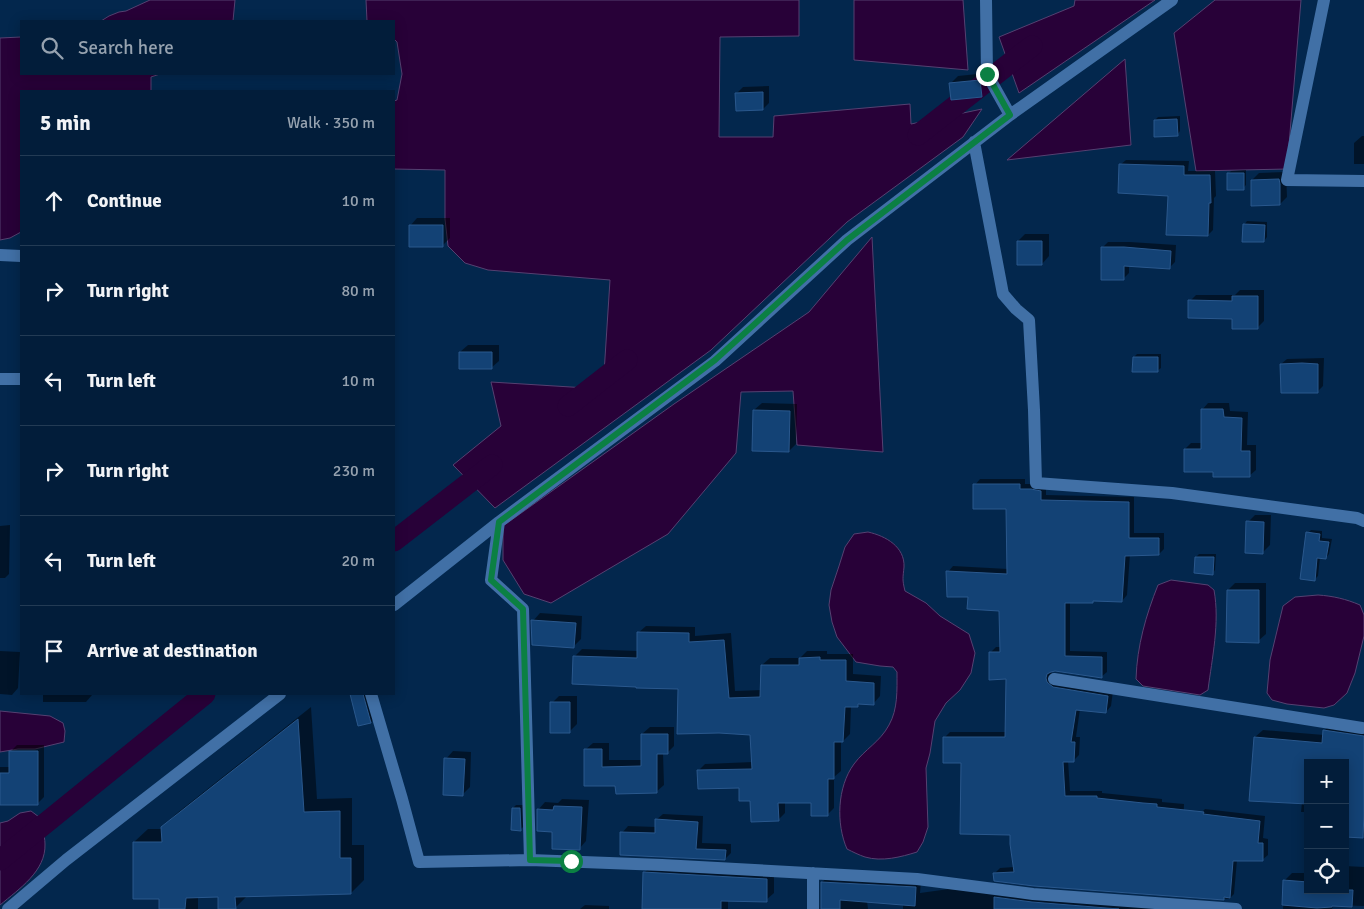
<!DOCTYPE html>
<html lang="en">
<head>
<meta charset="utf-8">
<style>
  body { margin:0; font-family:Signika,sans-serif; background:#0c2642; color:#f1f3f6 }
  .controls { position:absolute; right:15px; bottom:15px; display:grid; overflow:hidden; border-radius:0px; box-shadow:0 2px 12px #0003 }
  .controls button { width:45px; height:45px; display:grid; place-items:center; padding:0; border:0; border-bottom:1px solid #233b54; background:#021d3a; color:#f1f3f6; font:25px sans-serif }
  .stop { position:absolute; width:15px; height:15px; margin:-11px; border:4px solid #0b8043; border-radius:50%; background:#fff }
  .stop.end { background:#0b8043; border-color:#fff; box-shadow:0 1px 5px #0008 }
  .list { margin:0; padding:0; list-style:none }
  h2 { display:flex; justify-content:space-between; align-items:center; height:65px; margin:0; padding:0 20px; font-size:21px }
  h2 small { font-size:16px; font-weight:400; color:#96a2af }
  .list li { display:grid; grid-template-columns:32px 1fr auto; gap:15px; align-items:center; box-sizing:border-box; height:90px; padding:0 20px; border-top:1px solid #233b54 }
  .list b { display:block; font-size:19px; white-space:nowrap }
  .list em { font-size:16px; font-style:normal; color:#96a2af }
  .icon { flex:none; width:28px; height:28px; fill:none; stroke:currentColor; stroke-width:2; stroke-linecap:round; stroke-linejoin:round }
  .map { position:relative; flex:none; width:1364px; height:909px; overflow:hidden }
  .search { position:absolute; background:#021d3a; box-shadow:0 2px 12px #0003; left:20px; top:20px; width:375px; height:55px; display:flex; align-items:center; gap:12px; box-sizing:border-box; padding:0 18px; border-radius:0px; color:#96a2af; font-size:19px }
  .panel { position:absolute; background:#021d3a; box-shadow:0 2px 12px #0003; left:20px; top:90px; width:375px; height:605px; border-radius:0px }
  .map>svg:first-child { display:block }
  .water { fill:#280138; stroke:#554171 }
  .shadow { fill:#0007 }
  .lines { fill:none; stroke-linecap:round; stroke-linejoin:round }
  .canal { stroke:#280138; stroke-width:21 }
  .building { fill:#134275; stroke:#2a588d }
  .minor { stroke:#4170a6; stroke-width:12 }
  .route { stroke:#0b8043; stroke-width:6 }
</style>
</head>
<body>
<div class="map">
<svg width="1364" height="909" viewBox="0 0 1364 909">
  <rect width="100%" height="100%" fill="#03274d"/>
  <path class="water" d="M150,0H235L233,21H101L109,16L119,12L126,11Z
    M366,0H799V36L720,37L719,137H773L774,116L910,104L911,124L982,109L963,137L847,222L711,350L495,508L453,465L501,426L491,382L603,389L610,280L488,270L465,263L448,246L445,219V170L394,169V101L397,100L402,74L397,42L394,39V21H367Z
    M854,0H963L968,70L854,60Z
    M1075,0H1155L1019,93L999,37L1074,6Z
    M1215,0H1301L1287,169L1196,171L1174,33Z
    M21,37V74H160L151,77V91H21V232L10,238L0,240V38Z
    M1125,59L1131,145L1007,160Z
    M872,237L883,452L797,445L793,391L741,392L736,453L668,534L551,603L524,594L503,560V526L674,404L809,312Z
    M868,532C886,536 905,547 904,567C903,578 902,579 905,591L926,603L940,616L969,634L975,653L971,673L960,690L946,703L935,721L930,753L926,768L928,827L923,842L917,852C901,857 882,862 865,857C859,855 853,852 847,849C836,824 837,787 854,764C865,749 880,742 889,725C898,709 897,690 897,672L893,667L880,666L856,662L837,637L832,622L829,605L831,590L839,566L845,547L854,534Z
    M1171,580L1208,585L1214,590C1220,623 1212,658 1208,690L1200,695L1143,686L1136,679C1137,646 1146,615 1158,585Z
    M1318,595C1333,596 1346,599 1360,605L1364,615V636L1355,673L1347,693L1334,705L1324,708L1287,704L1272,700L1267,693L1270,660L1283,606L1295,597Z
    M0,711L50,716L63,723L65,731L64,742L35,749H18L0,752Z
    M31,811L39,817C41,825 45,835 45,844C46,871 19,889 0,905V823L8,821L20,813Z"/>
  <path class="shadow" d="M987,73L989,88L982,95L950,84L958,76Z
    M769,86V103L763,109L737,93L743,87Z
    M1180,116V131L1177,135L1155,120L1158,117Z
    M1362,136H1364V164H1354V143Z
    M1126,160L1189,161L1188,171H1215L1216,196L1214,198L1213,230L1208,235L1170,194L1120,165Z
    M1246,170V185L1243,188L1228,174L1231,171Z
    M1286,172L1287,197L1280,204L1252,180L1259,173Z
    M417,218H450V238L443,245L410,226Z
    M1247,221L1267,222V237L1264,241L1244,225Z
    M1025,234H1049V256L1042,264L1018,241Z
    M1108,242H1130L1176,245L1175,262L1169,268L1129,265V273L1123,279L1102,248Z
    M1240,290H1264V321L1258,327L1190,301L1196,295H1235Z
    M468,345H499V361L491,368L460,352Z
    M1137,354H1161V368L1157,371L1134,357Z
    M1324,358L1323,386L1317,392L1281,364L1287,359Z
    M762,403L797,404L796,444L789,451L754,410Z
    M1208,403H1229L1230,411L1248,412L1247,445H1256V470L1249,476L1214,471L1185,449L1191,443H1202V410Z
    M980,479H1025V484H1037L1046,486V495L1134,497V533H1164V549L1159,554H1130L1127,595L1122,601L1094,600L1092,602H1070V651L1107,652V672L1101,677L1055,670L1051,671L1054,680L1113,691L1111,706L1106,712L1080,709L1076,737H1080L1079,755L1073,761L1068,760L1070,791H1102V793L1162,799V802L1184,804L1181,890L995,873L1000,868L1014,867L1011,834L962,762L944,738L950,732H1006L1008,678L990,653L996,647H1001L1000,609L969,596L948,572L953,566L1008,569L1007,508L975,485Z
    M1255,515H1271L1270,545L1263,552L1248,522Z
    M10,525L9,574L5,578H0V526Z
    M1311,530L1322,531V538L1332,539L1329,554L1326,558L1320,557L1318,576L1315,579L1308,533Z
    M1199,554H1216L1215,570L1212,574L1196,557Z
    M1235,583H1266V634L1258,641L1228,590Z
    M540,613L582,616L581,639L574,646L533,621Z
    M646,626L695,627V636L731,633L735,691L762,690V665L770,658H800L807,651H827V654H853V674L881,676L880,696L873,704L860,703L858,706H851L850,734L843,741H841V771L834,777V808L827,815L812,802H785V813L778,820L751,799L740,786L698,771L705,764L753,762L752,733H679V688L575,656L582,649L638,651V633Z
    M0,651L20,652L18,688L12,695L0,694Z
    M43,694H92V695L86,702H43Z
    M351,694H372L378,715L371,722L358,725Z
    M559,696H577V724L570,731L552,703Z
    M311,707L317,799L352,798V845H364V880L351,893L248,895L235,908L219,896H198V909H160L161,898L134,842L148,829H163V827L176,814Z
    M1332,723L1364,728V835L1362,837L1345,763H1308V812H1301L1302,802L1255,737L1263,730L1324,735V731Z
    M650,727H674V746L667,753H663L664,785L656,792L617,785L585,750L593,743H609V760H642V734Z
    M17,745H44V797L37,804H0V767H10V752Z
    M453,751L471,752L470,787L463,794L446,759Z
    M562,799L589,800L586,841L579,849L554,830L538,810L545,802L558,803Z
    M516,805H523L524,826L521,829L513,808Z
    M1205,809L1265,816L1263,838L1268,839V855L1262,860H1237L1234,894L1229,899L1206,897L1200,814Z
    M663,814L703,816L702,843L731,844V853L725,859L622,833L628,826L656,827V820Z
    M651,866L774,872V893L766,900H728V909H580L585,905L609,906V909H644V873Z
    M1345,866L1364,867V906L1333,905L1332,909H1283L1285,880L1292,873H1308V890H1345Z
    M828,877L921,882L920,893L949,889L1181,909H903V904L867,901L868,909H822V882Z"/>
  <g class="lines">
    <path class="canal" d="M918,135L1032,46
      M568,406L627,360
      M394,541L492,465
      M0,860L205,694"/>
  </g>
  <path class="building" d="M980,80L982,97L951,100L949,83Z
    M763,92V110L736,111L735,93Z
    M1177,119L1178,136L1154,137V120Z
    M1119,164L1184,166V175H1210L1211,203H1209L1208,236L1166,235L1168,196L1118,193Z
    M1227,173H1244V190H1227Z
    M1279,179L1280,184V205L1251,206V180Z
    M1243,224L1265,225L1264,242H1242Z
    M409,225H443V247H409Z
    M1017,241H1042V265H1017Z
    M1101,247H1124L1171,251L1170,269L1124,266V280H1101Z
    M1232,296H1258V329H1232V319L1188,318V300L1232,301Z
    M459,352H492V369H459Z
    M1133,357H1158V372H1132Z
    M1302,363L1318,364V393H1281L1280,364Z
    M1201,409H1223L1224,417L1242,418L1241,451H1250V477H1213V472H1184V449H1201Z
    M753,410L790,411L789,452L752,451Z
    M973,484H1020V489H1031L1041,491V500L1129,502V538H1159V555L1125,556L1122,602L1093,601V603H1065V656L1102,657V678L1055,671L1051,672L1047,674L1046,678L1047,682L1053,687L1108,696L1106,713L1076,710L1071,742H1075L1074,762H1063L1065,796H1097V798L1143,803L1157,804V807L1204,812L1203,814L1260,821L1258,843H1263V861H1233L1230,898L1224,897V900L1034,886L994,881L993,873L1014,872L1010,844V835L960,834L961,763H943V737H1005L1006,679L989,680V652H1000L999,611L967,609L968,597H947L946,571L1007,574L1006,509H973Z
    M1246,521L1264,522L1263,554L1245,553Z
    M1306,532L1320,534L1319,541L1329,542L1326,559L1317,558L1315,581L1300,579Z
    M1195,557H1214L1213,575L1194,573Z
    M1227,590H1259V643L1226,642Z
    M531,620L576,623L574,648L532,645Z
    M637,632L689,633V642L724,640L729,698L760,697L761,665H799V658L820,657V660H846V681L874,683V705L858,704V707H845L843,742H834V779H828V816H811V803H778L779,821L751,822L750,801H739V788L698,789L697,770L752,769L750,735L719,733L677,734L678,689L636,688V687L572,684L573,656L637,658Z
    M350,694H363L371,723L358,726Z
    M550,702H570V733H550Z
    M298,719L304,812L340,811V858H351V894L235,897L236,909H218V897L186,898L185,909H159V899H133V842H162L161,827Z
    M1323,730L1364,736V812L1363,838L1345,837V763H1308V804L1249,801L1254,737L1322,743Z
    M641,734H668V754H657V793L616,794L615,786H584V749H602V767L641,766Z
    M9,751H38V805H0V773H9Z
    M444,758L465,759L463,796L443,795Z
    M554,806L582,807L580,850L552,849V832L537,831V809L553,810Z
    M512,808H520L521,831L511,830Z
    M655,819L698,822L696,849L726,850L725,860L620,855V832L655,833Z
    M643,872L767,879V902L721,901V909H642Z
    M1283,880L1308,882V890H1353L1352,907L1332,906V907L1317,908L1282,905Z
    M821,882L916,887L915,906L840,900V909H821Z
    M994,897L1032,902L1119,909H994Z"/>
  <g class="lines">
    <path class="minor" d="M986,0L987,74L1010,115
      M1324,0L1287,180L1364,181
      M974,142L1003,294L1016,309L1029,320L1034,410L1036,483L1172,493L1357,518L1364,521
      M0,255L21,256
      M0,379H21
      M499,522L491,580L523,609L530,860L662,865L917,879L1033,894L1236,909
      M394,605L499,522L715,361L847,240L1010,115L1172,0
      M1054,679L1362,728
      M371,694L402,799L419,862L530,860
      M8,909L66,860L280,694
      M813,909V873"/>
  </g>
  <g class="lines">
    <path class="route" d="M571,861L530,860L523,609L491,580L499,522L715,360L847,240L1010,115L987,74"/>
  </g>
</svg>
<div class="controls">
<button>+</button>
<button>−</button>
<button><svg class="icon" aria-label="locate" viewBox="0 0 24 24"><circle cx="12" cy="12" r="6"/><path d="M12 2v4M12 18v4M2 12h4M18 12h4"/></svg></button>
</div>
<div class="stop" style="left:571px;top:861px"></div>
<div class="stop end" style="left:987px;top:74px"></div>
<div class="search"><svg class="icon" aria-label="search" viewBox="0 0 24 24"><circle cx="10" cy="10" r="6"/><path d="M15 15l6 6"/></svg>Search here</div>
<section class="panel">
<h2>5 min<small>Walk · 350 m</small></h2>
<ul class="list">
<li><svg class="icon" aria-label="ahead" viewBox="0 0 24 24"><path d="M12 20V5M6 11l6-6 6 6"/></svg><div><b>Continue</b></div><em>10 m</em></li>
<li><svg class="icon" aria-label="right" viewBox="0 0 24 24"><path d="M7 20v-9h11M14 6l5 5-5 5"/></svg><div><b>Turn right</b></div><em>80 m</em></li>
<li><svg class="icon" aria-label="left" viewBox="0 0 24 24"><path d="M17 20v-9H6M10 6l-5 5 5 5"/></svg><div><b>Turn left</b></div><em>10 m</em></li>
<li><svg class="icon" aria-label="right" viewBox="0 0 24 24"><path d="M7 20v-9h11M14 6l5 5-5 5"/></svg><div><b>Turn right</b></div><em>230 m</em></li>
<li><svg class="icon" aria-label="left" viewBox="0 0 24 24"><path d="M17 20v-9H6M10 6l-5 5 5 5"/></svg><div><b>Turn left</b></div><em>20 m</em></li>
<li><svg class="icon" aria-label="arrive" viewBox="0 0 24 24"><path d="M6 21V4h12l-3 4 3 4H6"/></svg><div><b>Arrive at destination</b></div></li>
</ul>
</section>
</div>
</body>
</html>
